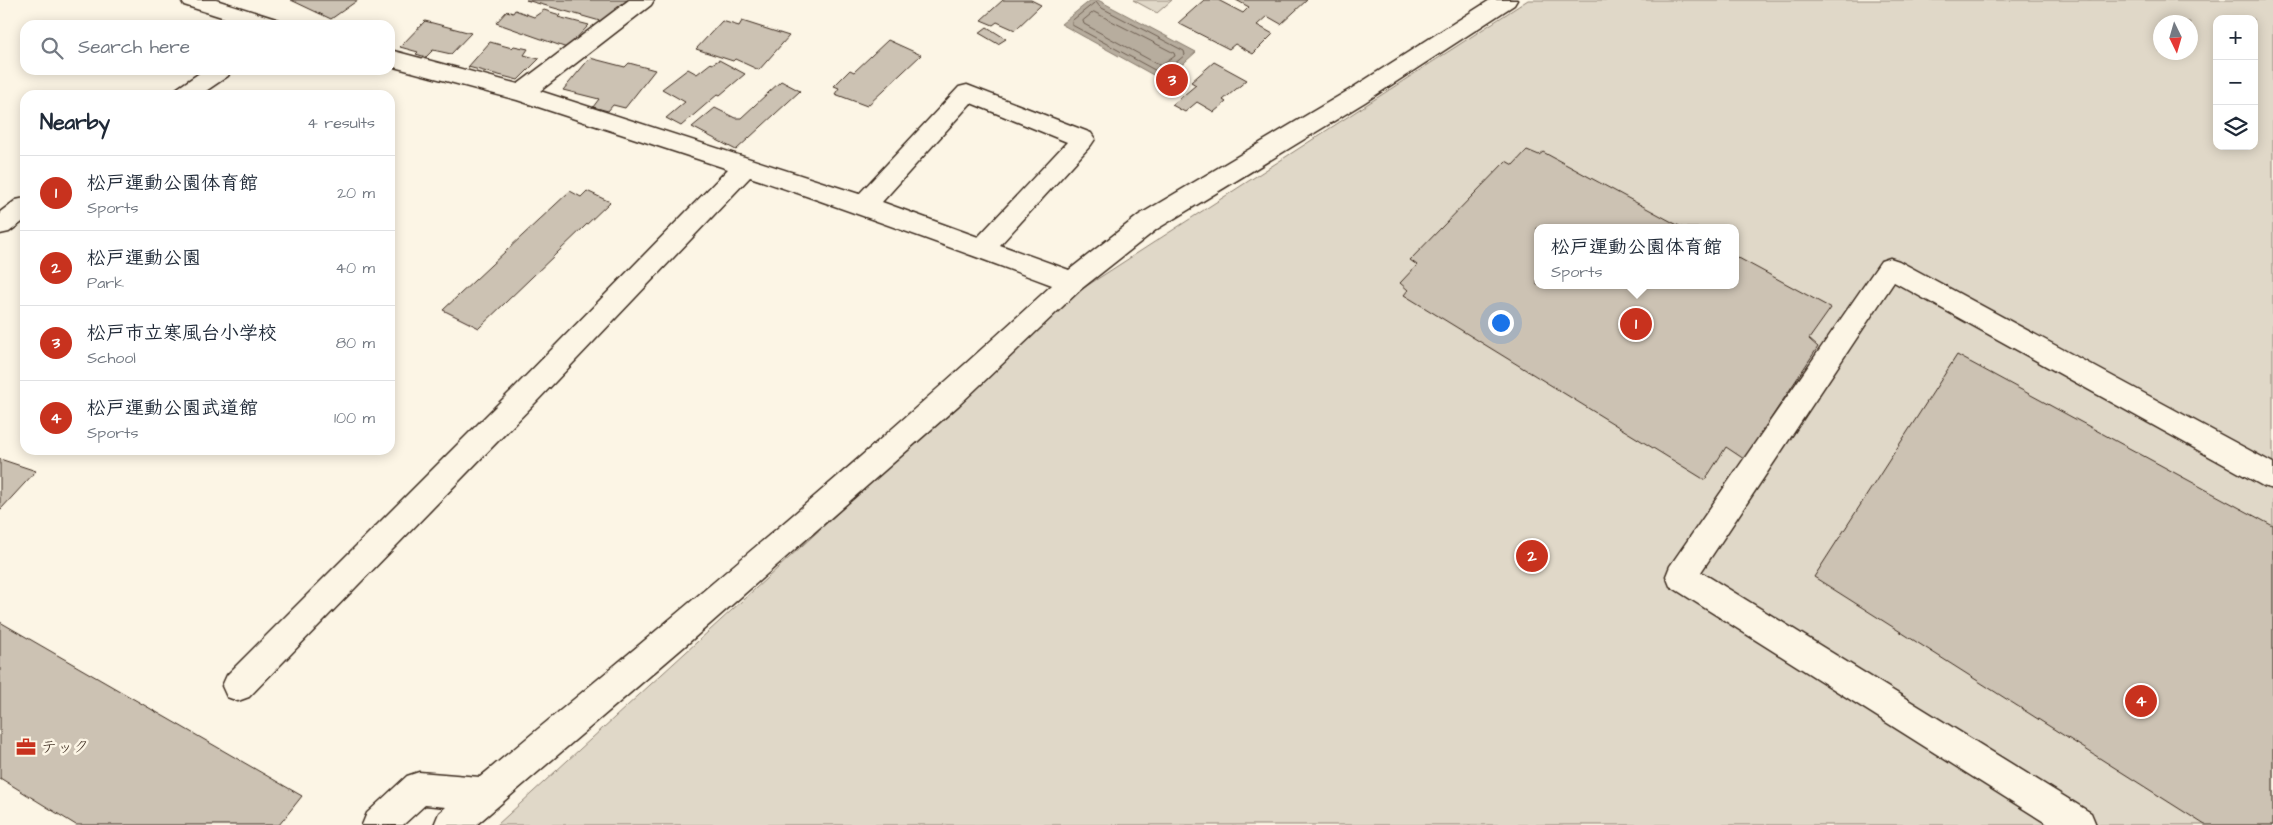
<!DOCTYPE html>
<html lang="en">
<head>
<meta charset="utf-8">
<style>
  body { margin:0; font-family:"Architects Daughter","Klee One",sans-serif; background:#f6f6f7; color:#1f2937 }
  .controls { position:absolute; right:15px; top:15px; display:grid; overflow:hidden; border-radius:10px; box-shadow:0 2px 12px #0003 }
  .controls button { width:45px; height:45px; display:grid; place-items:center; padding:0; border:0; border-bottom:1px solid #e0e1e3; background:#fff; color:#1f2937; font:25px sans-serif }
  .compass { position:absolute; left:2153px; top:15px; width:45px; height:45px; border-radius:50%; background:#fff; box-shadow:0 2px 12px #0003; rotate:175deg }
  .you { position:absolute; left:1500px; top:322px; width:18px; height:18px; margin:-12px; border:4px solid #fff; border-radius:50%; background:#1a73e8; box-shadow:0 0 0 8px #1a73e833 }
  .badge { display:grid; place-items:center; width:32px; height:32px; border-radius:50%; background:#c8321e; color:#fff; font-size:16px; font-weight:700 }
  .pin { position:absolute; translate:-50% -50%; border:2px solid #fff; box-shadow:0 1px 5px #0006 }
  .popup { position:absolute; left:1534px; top:224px; width:205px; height:65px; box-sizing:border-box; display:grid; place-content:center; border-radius:10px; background:#fff; filter:drop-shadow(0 1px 4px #0005); font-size:16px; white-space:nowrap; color:#747a83 }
  .popup b { font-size:19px; color:#1f2937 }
  .popup::after { content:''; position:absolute; left:50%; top:100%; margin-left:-10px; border:10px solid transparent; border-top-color:#fff }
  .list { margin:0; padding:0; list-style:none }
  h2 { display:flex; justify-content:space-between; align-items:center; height:65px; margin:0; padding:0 20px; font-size:21px }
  h2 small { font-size:16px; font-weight:400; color:#747a83 }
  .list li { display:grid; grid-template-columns:32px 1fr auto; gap:15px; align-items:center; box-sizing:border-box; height:75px; padding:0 20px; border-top:1px solid #e0e1e3 }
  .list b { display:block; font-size:19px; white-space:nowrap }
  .list p { margin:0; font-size:16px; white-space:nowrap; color:#747a83 }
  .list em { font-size:16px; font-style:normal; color:#747a83 }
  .icon { flex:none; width:28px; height:28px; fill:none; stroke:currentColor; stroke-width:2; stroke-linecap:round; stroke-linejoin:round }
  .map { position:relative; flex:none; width:2273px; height:825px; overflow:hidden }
  .search { position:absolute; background:#fff; box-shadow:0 2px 12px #0003; left:20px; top:20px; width:375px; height:55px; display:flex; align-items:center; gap:12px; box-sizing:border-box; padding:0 18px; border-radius:15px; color:#747a83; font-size:19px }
  .panel { position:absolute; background:#fff; box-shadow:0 2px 12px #0003; left:20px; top:90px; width:375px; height:365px; border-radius:15px }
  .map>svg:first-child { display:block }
  .green { fill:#e0d8c8; stroke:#8e8173; fill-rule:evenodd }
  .water { fill:#b7ad9e; stroke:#85796b }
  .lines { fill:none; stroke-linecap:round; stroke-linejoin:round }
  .shore { stroke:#6d5e51; stroke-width:1 }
  .building { fill:#ccc2b3; stroke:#3b2a1e }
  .minor-casing { stroke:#3b2a1e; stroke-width:3 }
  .minor { fill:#fcf5e5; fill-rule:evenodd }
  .labels { text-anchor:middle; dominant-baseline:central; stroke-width:5; stroke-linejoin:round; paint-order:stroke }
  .poi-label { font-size:16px; fill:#3b2a1e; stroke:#fcf5e5; text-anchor:start }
</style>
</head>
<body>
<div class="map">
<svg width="2273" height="825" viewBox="0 0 2273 825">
  <rect width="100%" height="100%" fill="#fcf5e5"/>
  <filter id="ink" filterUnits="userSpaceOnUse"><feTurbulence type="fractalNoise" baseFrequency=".02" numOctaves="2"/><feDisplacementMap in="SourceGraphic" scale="10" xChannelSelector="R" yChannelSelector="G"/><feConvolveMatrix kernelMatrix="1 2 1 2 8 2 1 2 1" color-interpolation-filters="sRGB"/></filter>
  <g filter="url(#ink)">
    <path class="green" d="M1133,0H1172L1157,13Z
      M1528,0H2273V825H497L1085,287ZM2217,19H2254V146H2217ZM2160,22H2190V52H2160ZM1537,228H1735V285H1537Z"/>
    <path class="water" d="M1091,0H1098L1196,52L1164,81L1061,24Z"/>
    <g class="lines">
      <path class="shore" d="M1096,2L1100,7L1184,51L1185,55L1162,74L1072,25V21Z
        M1094,12L1174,53L1175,56L1161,66L1084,24L1083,21Z"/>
    </g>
    <path class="building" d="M291,0H358L331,19Z
      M526,0H633L607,23Z
      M1003,0H1031L1041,5L1015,30L997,22L993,25L981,20Z
      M1204,0H1218L1243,13L1249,7L1236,0H1307L1281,24L1267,16L1257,25L1273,34L1253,54L1235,44L1229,49L1178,23Z
      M515,10L534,17L544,10L560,15L558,17L589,25L567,48L496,23L507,11L513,13Z
      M425,21L471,33L451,54L433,50L426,57L416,54L418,52L400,47Z
      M722,21L739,26L742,21L789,36L759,70L735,59L733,61L696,49Z
      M987,27L1006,39L998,44L979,33Z
      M888,40L921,55L867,106L835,94L839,88L834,86L850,70L854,72Z
      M490,42L512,48L514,46L528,49L524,55L539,59L518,80L468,67Z
      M590,58L625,67L629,63L655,70L625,108L613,105L608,111L593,107L599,99L563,90Z
      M719,60L745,74L720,95L718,94L681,126L666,118L685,102L662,89L688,69L697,74L711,63L712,64Z
      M1214,62L1247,80L1223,100L1226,102L1214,112L1197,102L1185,112L1172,105L1196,85L1191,82Z
      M781,81L800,91L736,150L692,127L715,108L735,118H741Z
      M1527,150L1539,155L1543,152L1683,228H1537V285H1735V256L1831,308L1809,339L1818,347L1744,459L1726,447L1705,480L1404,295L1408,290L1400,283L1417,265L1410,260L1506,161L1513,165Z
      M570,191L581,197L587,191L610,202L479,328L443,310Z
      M1957,355L2273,526V825H2205L1814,577Z
      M0,459L36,471L1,509H0Z
      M0,622L302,796L279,825H76L0,778Z"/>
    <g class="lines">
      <defs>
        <path id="minor" d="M181,0H216L279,20L282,25H247L184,5Z
          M629,0H654L651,5L540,91L859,194L959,87L967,85L1091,133L1095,139L1091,145L1000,245L1069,270L1139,215L1349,90L1490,0H1517L1514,5L1365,102L1157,229L1081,289L959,405L686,645L476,825H434L439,813L446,807L425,805L403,825H362L367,813L407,776L419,772L480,777C674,617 867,456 1052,285C952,248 852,211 750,177L536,402L249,697L238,701L227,697L222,686L227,675L516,386L728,169L517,100L390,66V50L518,84ZM971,103L1067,142L978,237L882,202Z
          M204,70H231L228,76L200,95H173L176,89Z
          M25,198V220L9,232L0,234V212L16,200Z
          M1890,258L1899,261L2273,463V489L2263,486L1894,282L1701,572L2091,813L2096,825H2049L1670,586L1666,576L1670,566L1881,261Z"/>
      </defs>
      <use href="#minor" class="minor-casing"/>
      <use href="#minor" class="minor"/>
    </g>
  </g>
  <defs>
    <symbol id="office-bare" viewBox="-9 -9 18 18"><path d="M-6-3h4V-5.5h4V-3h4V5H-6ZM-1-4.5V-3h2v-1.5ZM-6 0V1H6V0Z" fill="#c8321e" stroke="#fcf5e5" stroke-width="2.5" paint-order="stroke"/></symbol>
  </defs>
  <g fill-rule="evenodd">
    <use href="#office-bare" x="12" y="733" width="28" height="28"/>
  </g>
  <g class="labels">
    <g class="poi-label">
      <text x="41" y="747">テック</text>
    </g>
  </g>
</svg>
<div class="controls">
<button>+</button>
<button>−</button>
<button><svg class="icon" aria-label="layers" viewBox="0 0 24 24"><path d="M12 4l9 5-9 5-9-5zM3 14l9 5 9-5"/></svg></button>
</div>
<svg class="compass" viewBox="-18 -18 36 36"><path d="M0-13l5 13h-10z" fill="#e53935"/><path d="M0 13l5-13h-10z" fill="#747a83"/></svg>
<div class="you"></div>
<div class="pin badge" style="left:1636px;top:324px">1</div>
<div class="popup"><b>松戸運動公園体育館</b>Sports</div>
<div class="pin badge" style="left:1532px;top:556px">2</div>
<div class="pin badge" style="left:1172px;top:80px">3</div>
<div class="pin badge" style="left:2141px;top:701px">4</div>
<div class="search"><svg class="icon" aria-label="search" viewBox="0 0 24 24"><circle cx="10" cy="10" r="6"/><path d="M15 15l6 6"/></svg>Search here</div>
<section class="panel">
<h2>Nearby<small>4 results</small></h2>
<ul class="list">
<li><span class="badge">1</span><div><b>松戸運動公園体育館</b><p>Sports</p></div><em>20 m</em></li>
<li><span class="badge">2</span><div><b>松戸運動公園</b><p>Park</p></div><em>40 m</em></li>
<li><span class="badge">3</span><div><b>松戸市立寒風台小学校</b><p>School</p></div><em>80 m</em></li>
<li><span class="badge">4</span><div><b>松戸運動公園武道館</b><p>Sports</p></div><em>100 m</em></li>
</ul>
</section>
</div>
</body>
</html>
